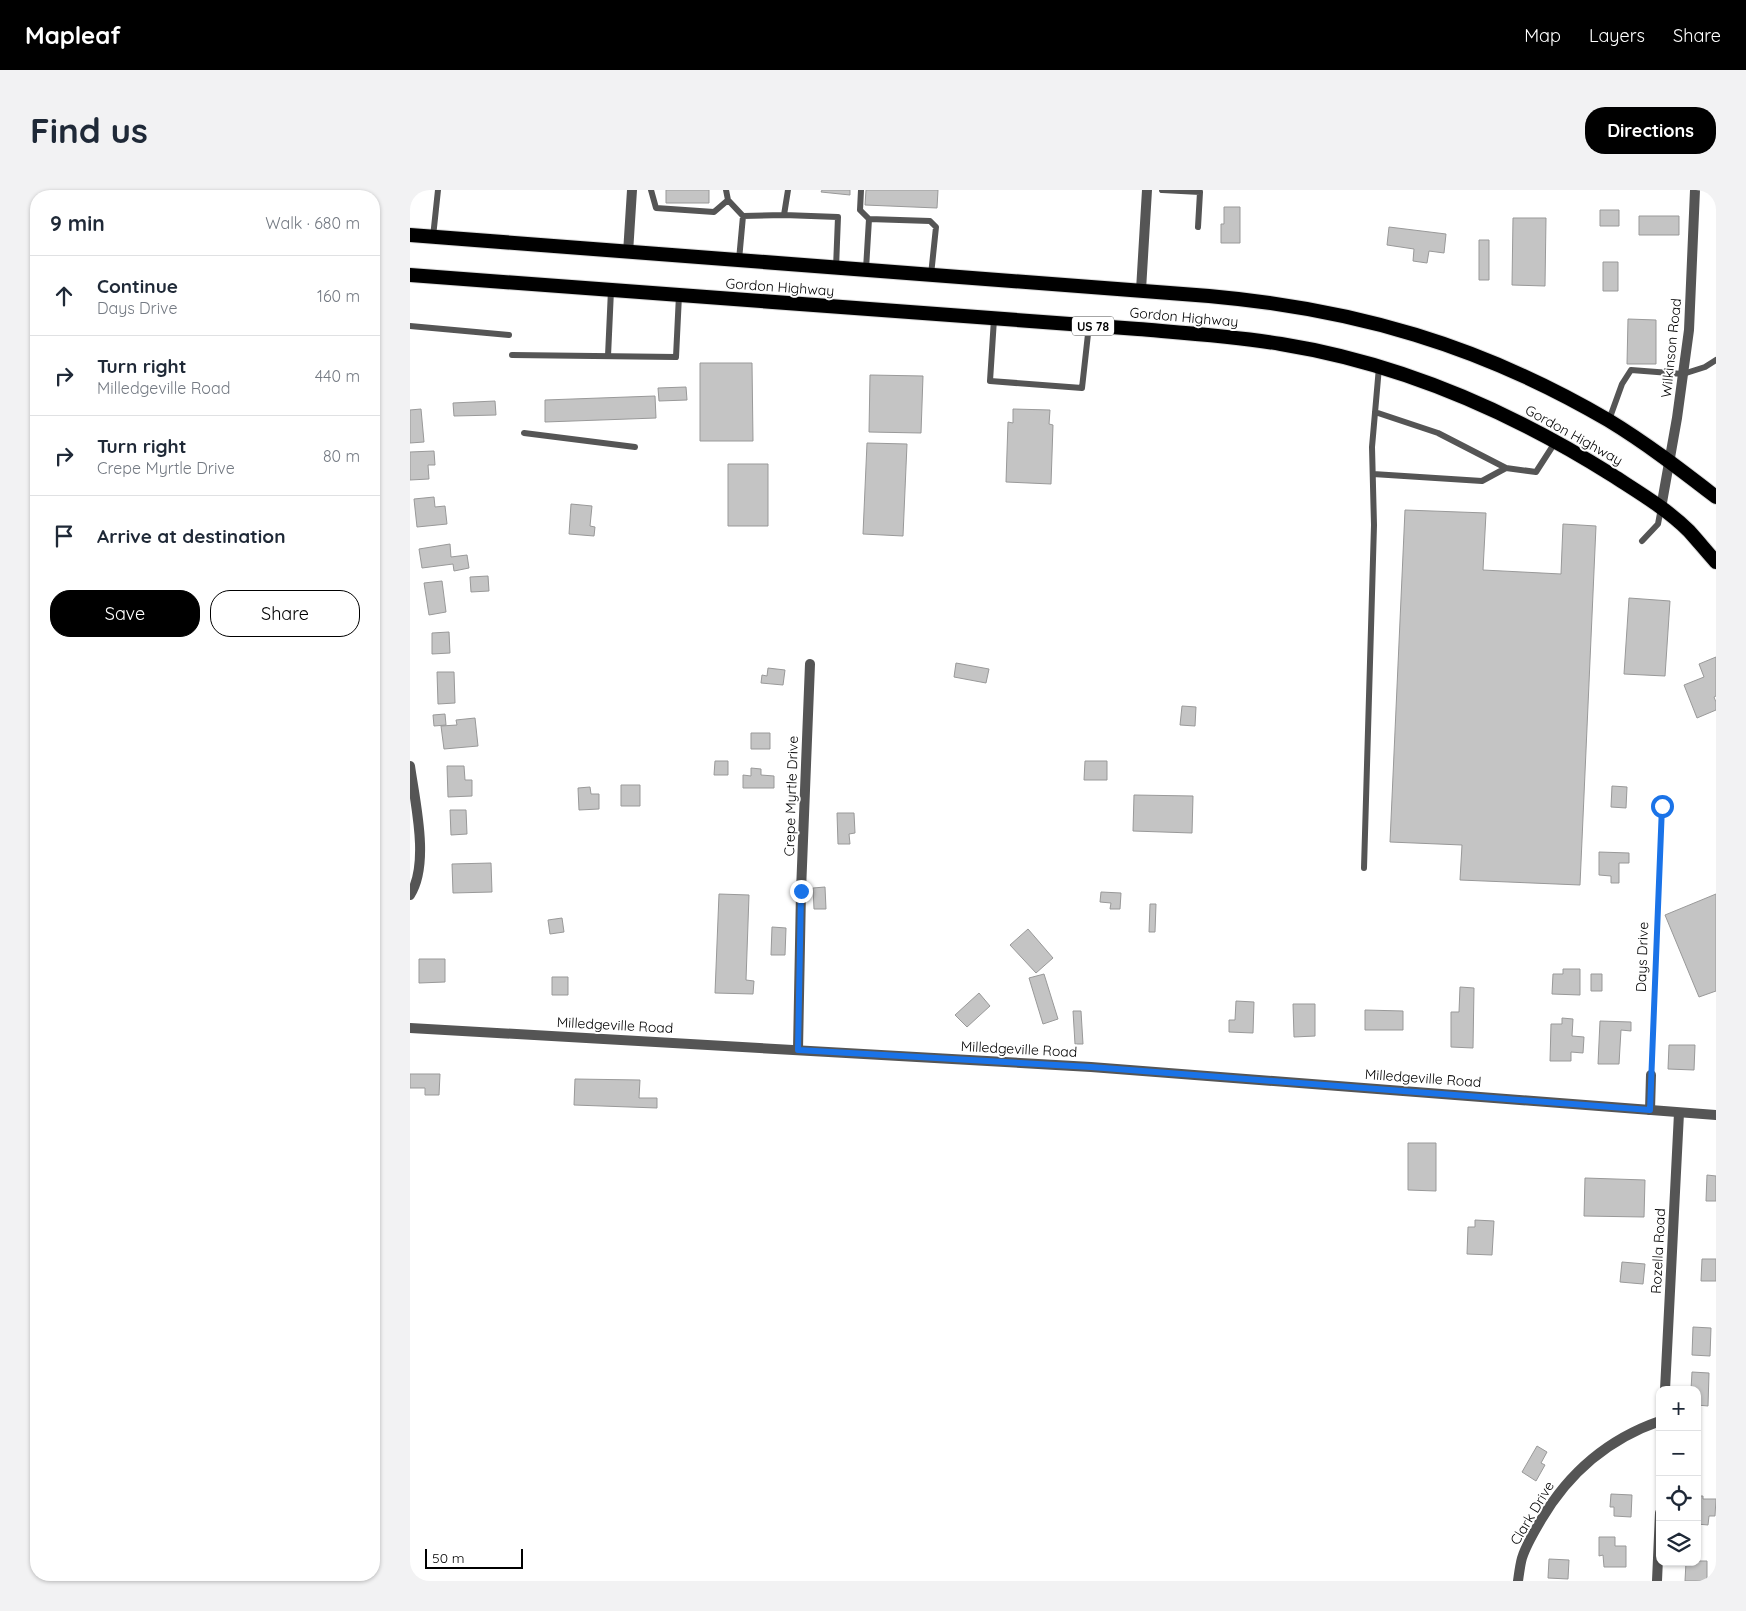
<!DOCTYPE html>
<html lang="en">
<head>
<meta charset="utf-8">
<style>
  body { margin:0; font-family:Quicksand,sans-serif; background:#f2f2f3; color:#1f2937 }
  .controls { position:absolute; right:15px; bottom:15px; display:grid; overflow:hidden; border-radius:10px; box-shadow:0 1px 4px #0004 }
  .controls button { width:45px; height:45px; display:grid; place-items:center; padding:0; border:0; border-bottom:1px solid #e0e1e3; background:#fff; color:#1f2937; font:25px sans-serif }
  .scale { position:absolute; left:15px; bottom:12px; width:98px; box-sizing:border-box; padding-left:5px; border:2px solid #000; border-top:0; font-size:14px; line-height:18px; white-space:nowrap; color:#000; -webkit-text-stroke:4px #fff; paint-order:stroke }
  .stop { position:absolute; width:15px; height:15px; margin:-11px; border:4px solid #1a73e8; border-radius:50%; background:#fff }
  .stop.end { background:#1a73e8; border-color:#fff; box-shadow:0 1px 5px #0008 }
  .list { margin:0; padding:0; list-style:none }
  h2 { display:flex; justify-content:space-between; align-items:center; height:65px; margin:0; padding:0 20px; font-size:21px }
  h2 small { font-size:16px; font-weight:400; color:#747a83 }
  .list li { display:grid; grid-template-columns:32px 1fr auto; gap:15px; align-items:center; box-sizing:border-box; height:80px; padding:0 20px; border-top:1px solid #e0e1e3 }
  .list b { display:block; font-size:19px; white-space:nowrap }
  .list p { margin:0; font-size:16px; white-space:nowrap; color:#747a83 }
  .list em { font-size:16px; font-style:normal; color:#747a83 }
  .actions { display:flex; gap:10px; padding:15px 20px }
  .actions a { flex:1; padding:11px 0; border:1px solid #000; border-radius:20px; text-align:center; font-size:18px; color:#000 }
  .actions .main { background:#000; color:#fff }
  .icon { flex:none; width:28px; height:28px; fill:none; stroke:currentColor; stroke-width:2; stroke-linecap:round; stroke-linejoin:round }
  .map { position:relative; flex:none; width:1306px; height:1391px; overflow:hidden; border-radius:20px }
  header { display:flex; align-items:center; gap:30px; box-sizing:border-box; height:70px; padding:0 25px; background:#000; color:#fff }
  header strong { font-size:24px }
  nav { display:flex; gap:28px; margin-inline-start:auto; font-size:18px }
  .intro { display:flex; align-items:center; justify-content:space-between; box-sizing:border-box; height:120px; padding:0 30px }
  h1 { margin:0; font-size:35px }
  .button { padding:12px 22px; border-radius:20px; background:#000; color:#fff; font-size:18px; font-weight:700 }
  main { display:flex; gap:30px; padding:0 30px }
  aside { flex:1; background:#fff; border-radius:20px; box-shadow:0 1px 4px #0004 }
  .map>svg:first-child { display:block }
  .building { fill:#c4c4c4; stroke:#999 }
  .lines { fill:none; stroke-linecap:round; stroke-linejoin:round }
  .trunk-casing { stroke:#dbdbdb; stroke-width:16 }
  .path { stroke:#777; stroke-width:2.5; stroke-dasharray:1 2.5; stroke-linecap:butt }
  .service { stroke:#555; stroke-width:6 }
  .minor { stroke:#555; stroke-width:10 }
  .tertiary { stroke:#555; stroke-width:10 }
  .trunk { stroke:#000; stroke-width:14 }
  .route { stroke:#1a73e8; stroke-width:6 }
  .labels { text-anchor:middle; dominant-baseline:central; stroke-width:4; stroke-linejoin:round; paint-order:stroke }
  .shield { fill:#fff; stroke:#4c4c4c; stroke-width:1 }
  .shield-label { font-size:12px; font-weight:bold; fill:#000 }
  .street-label { font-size:14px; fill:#000; stroke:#fff }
</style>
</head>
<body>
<header>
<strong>Mapleaf</strong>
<nav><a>Map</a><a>Layers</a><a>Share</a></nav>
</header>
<div class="intro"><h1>Find us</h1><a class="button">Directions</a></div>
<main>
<aside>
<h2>9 min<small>Walk · 680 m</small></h2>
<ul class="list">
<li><svg class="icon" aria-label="ahead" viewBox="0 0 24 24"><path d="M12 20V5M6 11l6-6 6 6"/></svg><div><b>Continue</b><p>Days Drive</p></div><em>160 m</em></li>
<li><svg class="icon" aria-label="right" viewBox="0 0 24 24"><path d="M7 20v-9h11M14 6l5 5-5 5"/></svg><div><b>Turn right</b><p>Milledgeville Road</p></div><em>440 m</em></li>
<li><svg class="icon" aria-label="right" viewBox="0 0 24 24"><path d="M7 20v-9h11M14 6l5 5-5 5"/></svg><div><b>Turn right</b><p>Crepe Myrtle Drive</p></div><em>80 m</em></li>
<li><svg class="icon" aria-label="arrive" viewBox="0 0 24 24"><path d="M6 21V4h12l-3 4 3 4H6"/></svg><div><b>Arrive at destination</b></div></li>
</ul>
<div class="actions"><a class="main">Save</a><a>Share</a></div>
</aside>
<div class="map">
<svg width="1306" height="1391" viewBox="0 0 1306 1391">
  <rect width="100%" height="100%" fill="#fff"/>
  <path class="building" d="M256,0H299V13H256Z
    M412,0H440V5L411,2Z
    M456,0H528L527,18L455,15Z
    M814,17H830V53H811V34H814Z
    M1190,20H1209V36H1190Z
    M1229,26H1269V45H1229Z
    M1103,28H1136L1135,96L1102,95Z
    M979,37L1036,44L1034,63L1019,61L1017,73L1003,71L1004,59L977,55Z
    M1069,50H1079V90H1069Z
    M1193,72H1208V101H1193Z
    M1218,129L1246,130V174H1217Z
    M290,173H342L343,251H290Z
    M460,185L513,186L511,243L459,242Z
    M276,197L277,210L249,211L248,198Z
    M245,206L246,228L135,232V210Z
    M85,211L86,225L44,226L43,213Z
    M11,219L14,252L0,253V220Z
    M603,219L640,220L639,234L643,235L641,294L596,292L598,232L603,233Z
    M457,253L497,254L493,346L453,344Z
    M24,261L25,275H18L19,289L0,290V262Z
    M318,274H358V336H318Z
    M24,307L25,317L35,316L37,334L7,337L4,309Z
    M161,314L182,316L180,336L185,337L184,346L159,344Z
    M995,320L1076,323L1073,380L1151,384L1153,334L1186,336L1170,695L1050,690L1052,655L980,652Z
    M40,354L41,367L57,365L59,378L44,381L43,374L12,378L9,359Z
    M78,386L79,401L61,402L60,387Z
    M32,391L36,422L19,425L14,393Z
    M1219,408L1260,411L1255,486L1214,484Z
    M39,442L40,463L22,464V443Z
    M1306,467V506L1304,507L1306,512V520L1287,528L1274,495L1294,487L1289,474Z
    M546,473L579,479L576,493L544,487Z
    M358,478L375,480L373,495L351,493L352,485L357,486Z
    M27,482H44L45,513L28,514Z
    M772,516L786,517L785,536L770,535Z
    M35,524L36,535L24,536L23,525Z
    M65,528L68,556L34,559L31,536L47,535L46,530Z
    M341,543H360V559H341Z
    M305,571H318V585H304Z
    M675,571H697V590H674Z
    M37,576H54L55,590H62V606L38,607Z
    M341,578L351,579V585L364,586V598H333V585L341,586Z
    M211,595H230V616H211Z
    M1202,596L1217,597L1216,618L1201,617Z
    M180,597L181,604H189V619L169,620L168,598Z
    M724,605L783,606L782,643L723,641Z
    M40,620H56L57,644L41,645Z
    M427,623H444L445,643L439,644L440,654H428Z
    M1189,662L1219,663V673H1209V693H1201V686L1189,685Z
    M81,673L82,702L43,703L42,674Z
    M415,697L416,719H404L403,698Z
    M691,702L711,703L710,719H700L701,713L690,712Z
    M309,704L339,705L336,790L344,791L343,804L305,803Z
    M1306,704V801L1289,807L1255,725Z
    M740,714H746L745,742H739Z
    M152,728L154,742L140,744L138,730Z
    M362,737L376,738L375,765H361Z
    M618,739L643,768L626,783L600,755Z
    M9,769H35V792L9,793Z
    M1153,779H1170V805L1142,804L1143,784H1153Z
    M634,784L648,829L633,834L619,788Z
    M1181,784H1192V801H1181Z
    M142,787H158V805H142Z
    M1050,797L1064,798L1063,858L1041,857V822H1049Z
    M569,803L580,816L557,837L545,825Z
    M826,811L844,812L843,843L819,842V830H825Z
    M883,814H905V846L884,847Z
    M955,820L993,821V840H955Z
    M663,821H671L673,854H665Z
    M1152,828L1163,829L1162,846L1174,847L1173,863L1161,862V871H1140L1141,834H1152Z
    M1190,831L1221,832V841L1211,840L1209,874H1188Z
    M1259,855H1285L1284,880L1258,879Z
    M0,884H30L29,905H15V898H0Z
    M165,889L230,890L229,908H247V918L164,915Z
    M998,953H1026V1001L998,1000Z
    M1297,985L1306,986V1011H1296Z
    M1175,988L1235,990L1234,1027L1174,1026Z
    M1065,1030L1084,1031L1082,1065L1057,1064L1058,1037H1065Z
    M1292,1069H1306V1091H1291Z
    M1212,1072L1235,1074L1233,1094L1210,1092Z
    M1283,1137L1301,1138L1300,1166L1282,1165Z
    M1282,1182L1299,1183L1298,1216L1287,1215V1200H1279H1281Z
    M1127,1256L1137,1262L1131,1273L1135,1275L1126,1291L1112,1282Z
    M1201,1304L1222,1305L1221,1327L1204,1326V1317H1200Z
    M1287,1306H1293V1309H1306L1305,1326H1299L1298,1335L1287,1334Z
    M1189,1347H1205V1356H1216V1377H1194L1193,1365L1189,1366Z
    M1139,1369L1159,1370L1158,1389L1138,1388Z
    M1287,1371H1297V1391H1275L1276,1372Z"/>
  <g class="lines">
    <defs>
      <path id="trunk" d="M0,45L799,106C945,119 1070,155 1198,230C1236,253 1271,280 1306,307
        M0,85L728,139C776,143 824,146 871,154C989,173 1102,222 1202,285C1228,302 1257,319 1279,341C1288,351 1297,362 1306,372"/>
    </defs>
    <use href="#trunk" class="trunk-casing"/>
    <path class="path" d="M1241,874L1252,616"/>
    <path class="service" d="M241,0L246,18L304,22L318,10
      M316,0L318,10L333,26L374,25L378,0
      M451,0L450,20L459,29L456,79
      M752,0L790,2L788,37
      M374,25L428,27L426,78
      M459,29L520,31L526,37L521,85
      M23,47L28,0
      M329,70L333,26
      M584,129L580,191L672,198L679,135
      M0,136L99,145
      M102,165L266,167L269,105
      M198,166L201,100
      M965,222L1028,243L1096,278
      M1199,230L1212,194L1221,180L1273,184L1295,177L1306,170
      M114,243L225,257
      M963,284L1072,291L1096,278L1126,282L1146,251
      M1232,351L1248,334L1251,318
      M954,678L964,335L962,257L969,177"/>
    <path class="minor" d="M218,63L222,0
      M731,100L737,0
      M1251,318L1267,228L1279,140L1285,0
      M0,576C5,612 20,674 0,705
      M388,860L391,701L400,474
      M1240,920L1241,885
      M1255,1200L1269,923
      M1108,1391C1109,1384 1110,1375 1112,1368C1116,1355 1124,1342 1131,1330C1158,1284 1198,1249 1250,1231
      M1247,1391L1250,1323"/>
    <path class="tertiary" d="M0,838L681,877L1306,925"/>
    <use href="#trunk" class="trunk"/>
  </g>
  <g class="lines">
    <path class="route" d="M391,701L388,860L681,877L1240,920L1252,616"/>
  </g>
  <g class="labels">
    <rect class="shield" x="662" y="126.5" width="42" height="19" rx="4"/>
    <g class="shield-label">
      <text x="683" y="136">US 78</text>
    </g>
    <g class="street-label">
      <text transform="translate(370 97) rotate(4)">Gordon Highway</text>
      <text transform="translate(774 127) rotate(5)">Gordon Highway</text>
      <text transform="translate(1261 158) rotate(-84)">Wilkinson Road</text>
      <text transform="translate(1164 245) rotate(29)">Gordon Highway</text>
      <text transform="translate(381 606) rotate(-88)">Crepe Myrtle Drive</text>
      <text transform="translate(1232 767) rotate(-88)">Days Drive</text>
      <text transform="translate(205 835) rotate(3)">Milledgeville Road</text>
      <text transform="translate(609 859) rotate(3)">Milledgeville Road</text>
      <text transform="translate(1013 888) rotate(4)">Milledgeville Road</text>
      <text transform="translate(1248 1061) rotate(-87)">Rozella Road</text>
      <text transform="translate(1122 1323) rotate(-59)">Clark Drive</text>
    </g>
  </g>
</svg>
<div class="controls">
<button>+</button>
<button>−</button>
<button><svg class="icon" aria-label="locate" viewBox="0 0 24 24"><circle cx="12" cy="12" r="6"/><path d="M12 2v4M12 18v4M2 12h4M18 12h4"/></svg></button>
<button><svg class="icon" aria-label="layers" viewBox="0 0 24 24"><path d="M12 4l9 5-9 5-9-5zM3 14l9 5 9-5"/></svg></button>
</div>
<div class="scale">50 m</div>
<div class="stop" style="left:1252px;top:616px"></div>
<div class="stop end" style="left:391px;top:701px"></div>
</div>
</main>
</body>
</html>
